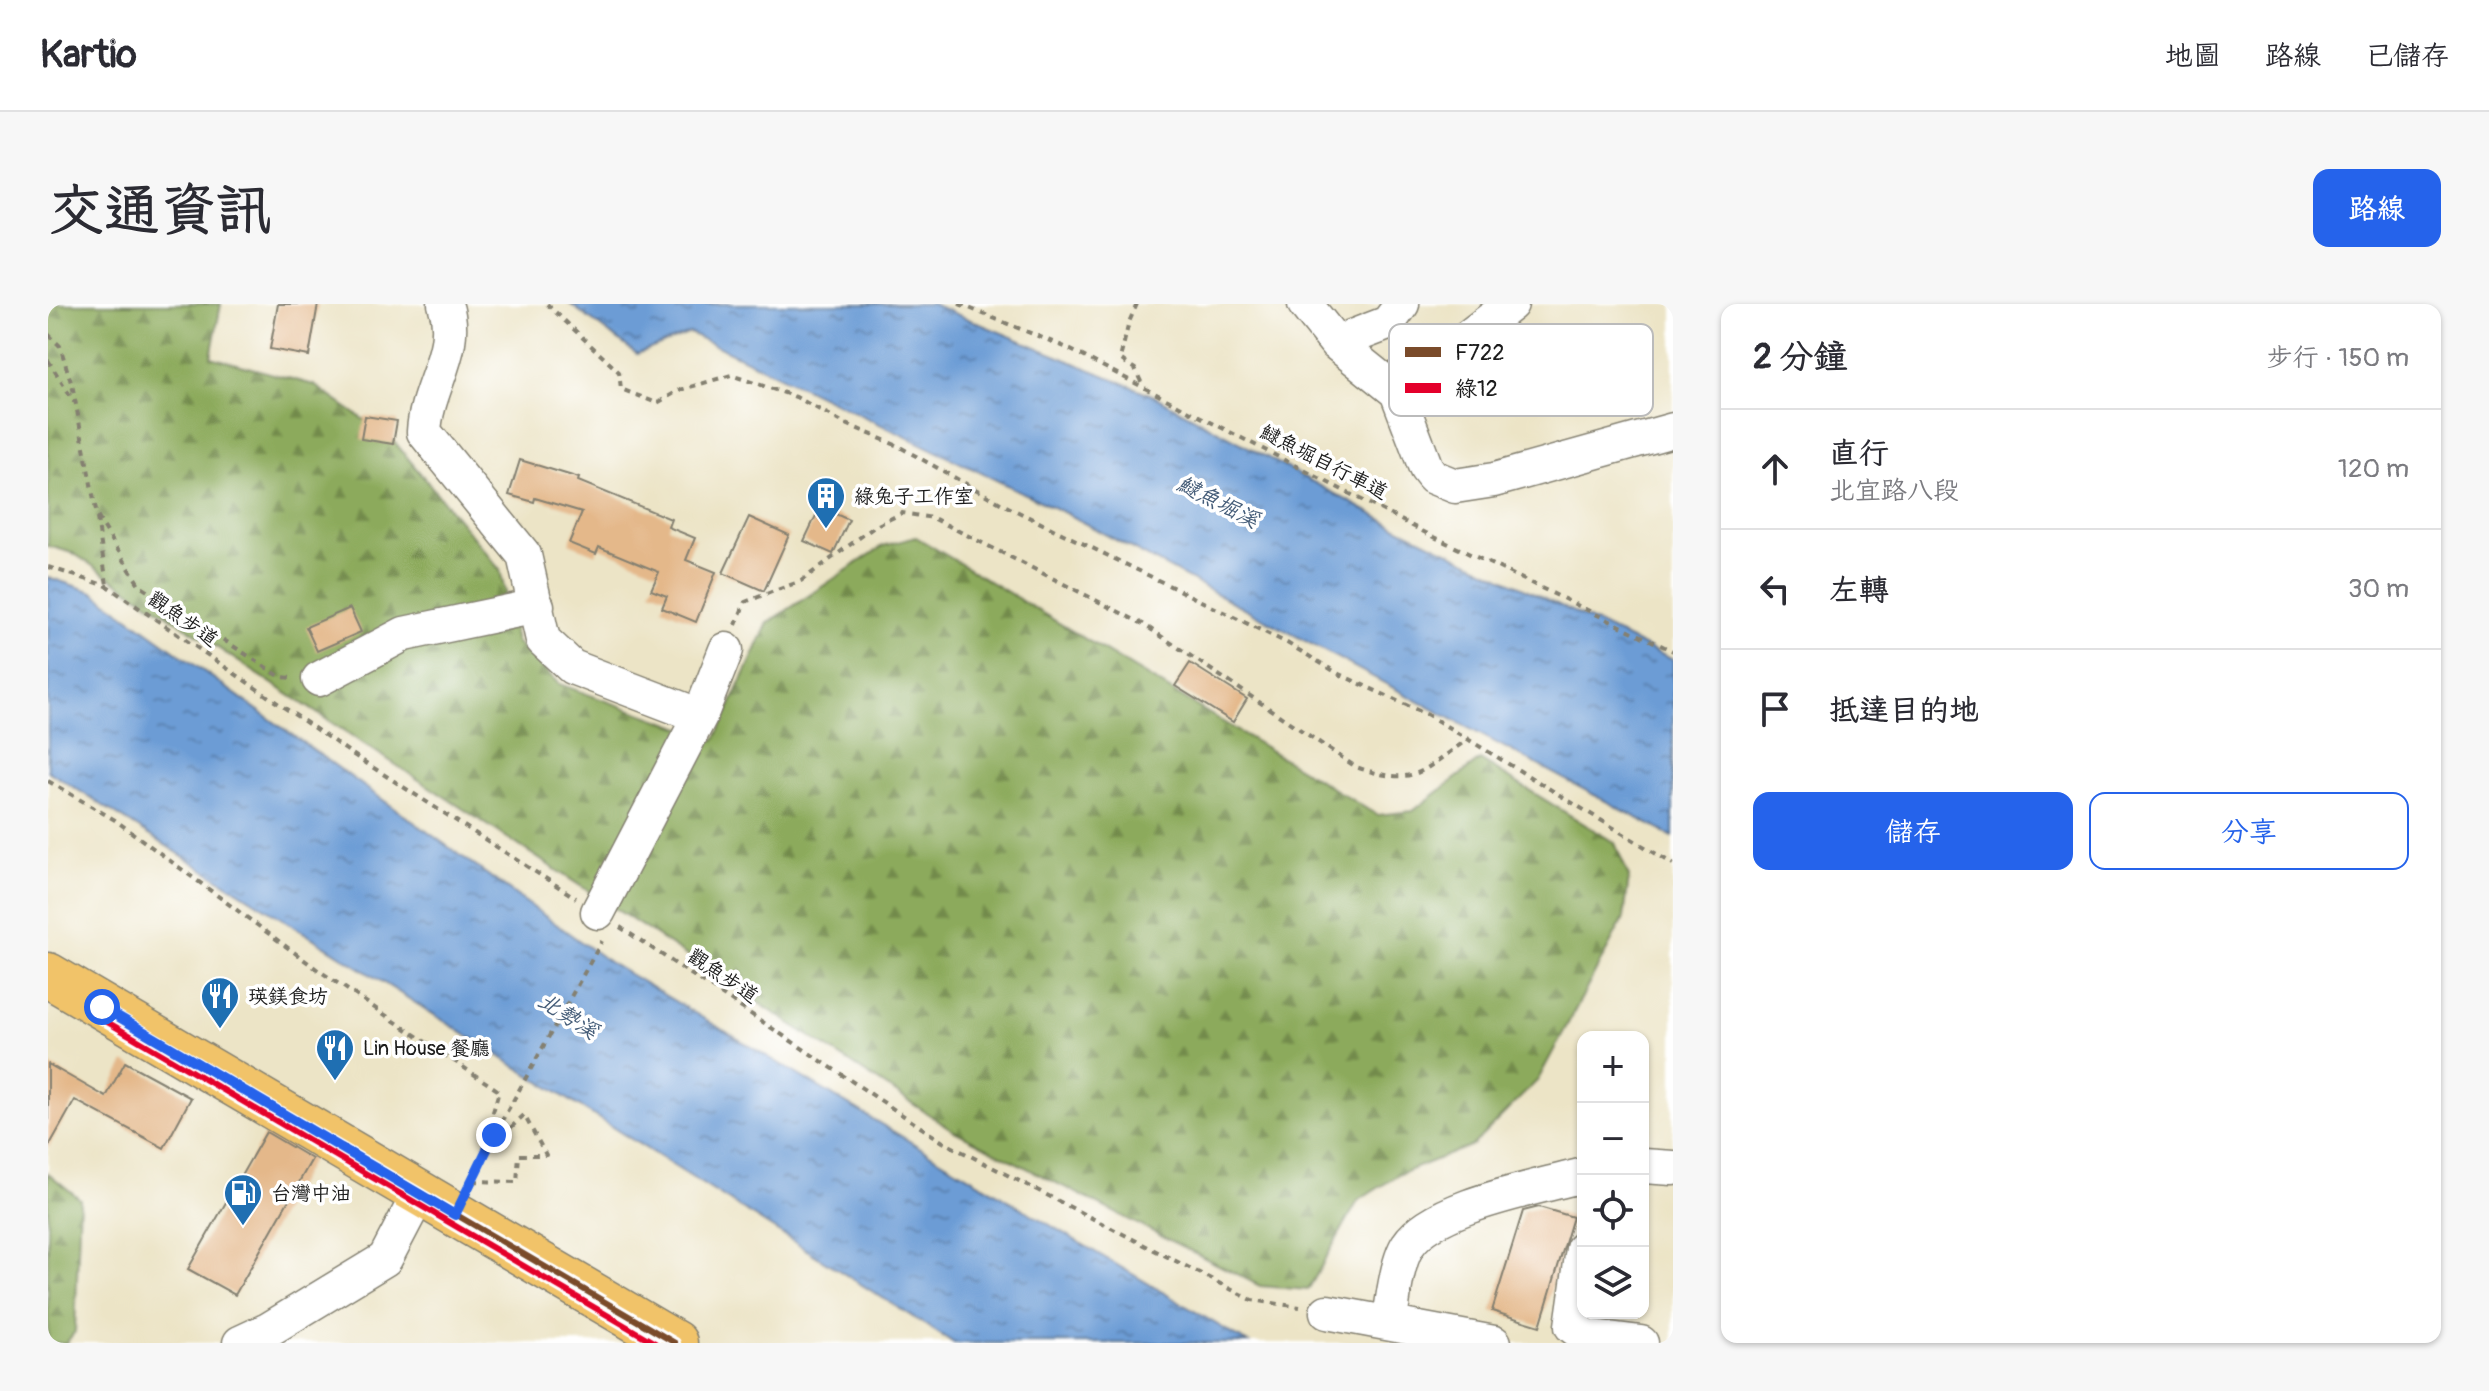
<!DOCTYPE html>
<html lang="zh-TW">
<head>
<meta charset="utf-8">
<style>
  body { margin:0; font-family:Pangolin,"LXGW WenKai TC",sans-serif; background:#f7f7f7; color:#2b2b33 }
  .controls { position:absolute; right:24px; bottom:24px; display:grid; overflow:hidden; border-radius:16px; box-shadow:0 2px 6px #0004 }
  .controls button { width:72px; height:72px; display:grid; place-items:center; padding:0; border:0; border-bottom:2px solid #e1e1e2; background:#fff; color:#2b2b33; font:40px sans-serif }
  .stop { position:absolute; width:24px; height:24px; margin:-18px; border:6px solid #2563eb; border-radius:50%; background:#fff }
  .stop.end { background:#2563eb; border-color:#fff; box-shadow:0 2px 8px #0008 }
  .list { margin:0; padding:0; list-style:none }
  h2 { display:flex; justify-content:space-between; align-items:center; height:104px; margin:0; padding:0 32px; font-size:34px }
  h2 small { font-size:26px; font-weight:400; color:#7c7c81 }
  .list li { display:grid; grid-template-columns:52px 1fr auto; gap:24px; align-items:center; box-sizing:border-box; height:120px; padding:0 32px; border-top:2px solid #e1e1e2 }
  .list b { display:block; font-size:30px; white-space:nowrap }
  .list p { margin:0; font-size:26px; white-space:nowrap; color:#7c7c81 }
  .list em { font-size:26px; font-style:normal; color:#7c7c81 }
  .actions { display:flex; gap:16px; padding:24px 32px }
  .actions a { flex:1; padding:18px 0; border:2px solid #2563eb; border-radius:16px; text-align:center; font-size:28px; color:#2563eb }
  .actions .main { background:#2563eb; color:#fff }
  .icon { flex:none; width:44px; height:44px; fill:none; stroke:currentColor; stroke-width:2; stroke-linecap:round; stroke-linejoin:round }
  .map { position:relative; flex:none; width:1625px; height:1039px; overflow:hidden; border-radius:16px }
  header { display:flex; align-items:center; gap:48px; box-sizing:border-box; height:112px; padding:0 40px; background:#fff; border-bottom:2px solid #e1e1e2 }
  header strong { font-size:38px }
  nav { display:flex; gap:44px; margin-inline-start:auto; font-size:28px }
  .intro { display:flex; align-items:center; justify-content:space-between; box-sizing:border-box; height:192px; padding:0 48px }
  h1 { margin:0; font-size:56px }
  .button { padding:20px 36px; border-radius:16px; background:#2563eb; color:#fff; font-size:28px; font-weight:700 }
  main { display:flex; gap:48px; padding:0 48px }
  aside { flex:1; background:#fff; border-radius:16px; box-shadow:0 2px 6px #0004 }
  .map>svg:first-child { display:block }
  .forest { fill:url(#forest-firs); stroke:#54633c; stroke-width:2 }
  .water { fill:url(#water-ripples); stroke:#445c78; stroke-width:2 }
  .building { fill:#e4b88a }
  .lines { fill:none; stroke-linecap:round; stroke-linejoin:round }
  .minor-casing { stroke:#848071; stroke-width:37 }
  .major-casing { stroke:#848071; stroke-width:47 }
  .path { stroke:#848071; stroke-width:4; stroke-dasharray:6 6; stroke-linecap:butt }
  .minor { stroke:#fff; stroke-width:34 }
  .major { stroke:#f1c369; stroke-width:44 }
  .bus-1-casing { stroke:#fff; stroke-width:12 }
  .bus-2-casing { stroke:#fff; stroke-width:12 }
  .bus-1 { stroke:#7a4b2a; stroke-width:6 }
  .bus-2 { stroke:#e4002b; stroke-width:6 }
  .route { stroke:#2563eb; stroke-width:10 }
  .labels { text-anchor:middle; dominant-baseline:central; stroke-width:7; stroke-linejoin:round; paint-order:stroke }
  .street-label { font-size:20px; fill:#1c1c1c; stroke:#fff }
  .poi-label { font-size:20px; fill:#1c1c1c; stroke:#fff; text-anchor:start }
  .water-label { font-size:22px; font-style:italic; fill:#445c78; stroke:#fff }
  .key { fill:#fff; stroke:#bbb; stroke-width:2 }
  .key-label { font-size:22px; fill:#1c1c1c }
</style>
</head>
<body>
<header>
<strong>Kartio</strong>
<nav><a>地圖</a><a>路線</a><a>已儲存</a></nav>
</header>
<div class="intro"><h1>交通資訊</h1><a class="button">路線</a></div>
<main>
<div class="map">
<svg width="1625" height="1039" viewBox="0 0 1625 1039">
  <defs>
    <pattern id="forest-firs" width="22" height="20" patternUnits="userSpaceOnUse" patternTransform="scale(2)"><rect width="22" height="20" fill="#8caa5c"/><path d="M5 1l3.5 6h-7zM16 11l3.5 6h-7z" fill="#728a4b"/></pattern>
    <pattern id="water-ripples" width="26" height="14" patternUnits="userSpaceOnUse" patternTransform="scale(2)"><rect width="26" height="14" fill="#6c9cd5"/><path d="M2 4q2-2 4 0t4 0M15 11q2-2 4 0t4 0" fill="none" stroke="#587eac"/></pattern>
  </defs>
  <rect width="100%" height="100%" fill="#fff"/>
  <filter id="ink" filterUnits="userSpaceOnUse"><feTurbulence type="fractalNoise" baseFrequency=".0125" numOctaves="2"/><feDisplacementMap in="SourceGraphic" scale="16" xChannelSelector="R" yChannelSelector="G"/><feConvolveMatrix kernelMatrix="1 2 1 2 8 2 1 2 1" color-interpolation-filters="sRGB"/></filter>
  <filter id="wash" filterUnits="userSpaceOnUse"><feTurbulence type="fractalNoise" baseFrequency=".006" numOctaves="4" result="noise"/><feDisplacementMap in="SourceGraphic" scale="32" xChannelSelector="R" yChannelSelector="G"/><feGaussianBlur stdDeviation="1.8" result="paint"/><feColorMatrix in="noise" values="0 0 0 0 0 0 0 0 0 0 0 0 0 0 0 0 0 1.4 0 .05"/><feComposite in="paint" operator="in"/></filter>
  <g filter="url(#wash)">
    <rect width="100%" height="100%" fill="#ece4c6"/>
    <path class="forest" d="M0,0H173L163,53L266,81L345,136L452,266L468,338L511,380L667,436L720,319L835,242L868,233L1329,511L1365,507L1432,456L1567,539L1581,573L1576,614L1490,776L1425,841L1352,870L1310,897L1260,986L1212,982L906,827L25,249L0,242Z
      M0,869L32,895L27,1028L18,1039H0Z"/>
    <path class="water" d="M522,0H884L1104,91L1343,220L1625,356V533L1019,210L642,29L589,50Z
      M0,273L45,288L561,658L1200,1039H906L0,467Z"/>
    <g id="blocks">
      <path class="building" d="M230,0H270L261,52L222,45Z
        M317,112L349,117L345,140L313,135Z
        M472,156L531,174L530,177L623,215L620,223L647,234L638,256L668,268L648,318L614,304L619,292L603,286L611,268L551,243L548,250L521,239L534,208L487,194L486,198L461,191Z
        M772,203L801,216L785,250L756,237Z
        M701,213L741,231L716,287L675,269Z
        M302,304L313,328L269,347L258,323Z
        M1142,359L1199,395L1185,418L1127,382Z
        M77,758L143,794L116,844L27,796L0,844V760L58,793Z
        M218,828L264,855L187,991L140,965Z
        M1491,903L1525,913L1492,1022L1444,1007L1475,907Z"/>
    </g>
  </g>
  <g filter="url(#ink)">
    <use href="#blocks" fill-opacity="0" stroke="#848071" stroke-width="2"/>
    <g class="lines">
      <defs>
        <path id="minor" d="M397,0C413,45 378,83 376,128L476,251L495,336L524,363L652,412
          M1257,0L1288,39L1349,88L1378,164L1385,173L1407,182L1446,176L1625,126
          M1288,39L1340,19L1354,0
          M1349,88L1463,0
          M271,375L356,330L489,302
          M550,608L652,412L678,346
          M1595,862L1625,864
          M1535,945L1524,1022L1537,1032L1593,1039
          M1279,1008L1446,1039
          M1342,1019C1344,1000 1349,957 1360,941C1386,901 1490,884 1535,871
          M192,1039L220,1026L337,955L372,888"/>
        <path id="major" d="M0,671L627,1039"/>
      </defs>
      <use href="#minor" class="minor-casing"/>
      <use href="#major" class="major-casing"/>
      <path class="path" d="M499,0L571,68L573,85L609,99L632,86L683,71L748,93L796,119L850,142L956,201L1239,339L1291,370L1380,411L1625,560
        M911,0L1017,43L1378,229L1625,347
        M1089,0L1081,18L1072,55L1087,65L1095,82
        M0,30L12,42L25,85L49,212L92,282L233,373L244,374
        M0,56L26,98
        M49,214L59,281
        M0,263L59,282L304,450L528,594
        M688,321L697,298L753,277L826,223L854,209L885,214L1095,320L1308,463C1370,484 1372,467 1422,434
        M0,477L67,516L270,666L451,787L441,822L446,831
        M572,623L895,838L1204,996L1252,1003
        M425,877L469,878L471,851H498L476,811L455,831H446
        M422,883L446,831L554,637"/>
      <use href="#minor" class="minor"/>
      <use href="#major" class="major"/>
      <defs>
        <path id="bus-1" d="M54,703L627,1039"/>
        <path id="bus-2" d="M49,712L607,1039"/>
      </defs>
      <use href="#bus-1" class="bus-1-casing"/>
      <use href="#bus-2" class="bus-2-casing"/>
      <use href="#bus-1" class="bus-1"/>
      <use href="#bus-2" class="bus-2"/>
    </g>
  </g>
  <g class="lines" filter="url(#ink)">
    <path class="route" d="M54,703L407,911L446,831"/>
  </g>
  <defs>
    <symbol id="building-pin" viewBox="-11 -11 22 30"><path d="M0 17L-7.5 6A9.5 9.5 0 1 1 7.5 6Z" fill="#1f6fb2" stroke="#fff"/><path d="M-4-6H4V6H1V3H-1V6H-4ZM-2.5-4.3h1.7v1.8h-1.7ZM.8-4.3h1.7v1.8H.8ZM-2.5-1h1.7V.8h-1.7ZM.8-1h1.7V.8H.8Z" fill="#fff"/></symbol>
    <symbol id="restaurant-pin" viewBox="-11 -11 22 30"><path d="M0 17L-7.5 6A9.5 9.5 0 1 1 7.5 6Z" fill="#1f6fb2" stroke="#fff"/><path d="M-5-6h1v4h1v-4h1v4h1v-4h1v5L-1.5 .5V6h-2V.5L-5-1ZM5-6V6H3V1.5H1.5Q1.5-4 5-6Z" fill="#fff"/></symbol>
    <symbol id="fuel-pin" viewBox="-11 -11 22 30"><path d="M0 17L-7.5 6A9.5 9.5 0 1 1 7.5 6Z" fill="#1f6fb2" stroke="#fff"/><path d="M-5.5-6h7V0h2V4h1.3V-2.5L3-4.5l.8-.8L6-3V5H2.5V1h-1V6h-7ZM-4.2-4.7v3.2H.2V-4.7Z" fill="#fff"/></symbol>
  </defs>
  <g fill-rule="evenodd">
    <use href="#building-pin" x="756" y="170" width="44" height="60"/>
    <use href="#restaurant-pin" x="150" y="670" width="44" height="60"/>
    <use href="#restaurant-pin" x="265" y="722" width="44" height="60"/>
    <use href="#fuel-pin" x="173" y="867" width="44" height="60"/>
  </g>
  <g class="labels">
    <g class="street-label">
      <text transform="translate(1276 158) rotate(27)">𩻸魚堀自行車道</text>
      <text transform="translate(135 315) rotate(35)">觀魚步道</text>
      <text transform="translate(675 672) rotate(34)">觀魚步道</text>
    </g>
    <g class="poi-label">
      <text x="806" y="192">綠兔子工作室</text>
      <text x="200" y="692">瑛鎂食坊</text>
      <text x="315" y="744">Lin House 餐廳</text>
      <text x="223" y="889">台灣中油</text>
    </g>
    <g class="water-label">
      <text transform="translate(1170 198) rotate(27)">𩻸魚堀溪</text>
      <text transform="translate(520 712) rotate(33)">北勢溪</text>
    </g>
  </g>
  <rect x="1341" y="20" width="264" height="92" rx="12" class="key"/>
  <rect x="1357" y="43" width="36" height="10" fill="#7a4b2a"/>
  <rect x="1357" y="79" width="36" height="10" fill="#e4002b"/>
  <g class="key-label">
    <text x="1407" y="56">F722</text>
    <text x="1407" y="92">綠12</text>
  </g>
</svg>
<div class="controls">
<button>+</button>
<button>−</button>
<button><svg class="icon" aria-label="locate" viewBox="0 0 24 24"><circle cx="12" cy="12" r="6"/><path d="M12 2v4M12 18v4M2 12h4M18 12h4"/></svg></button>
<button><svg class="icon" aria-label="layers" viewBox="0 0 24 24"><path d="M12 4l9 5-9 5-9-5zM3 14l9 5 9-5"/></svg></button>
</div>
<div class="stop" style="left:54px;top:703px"></div>
<div class="stop end" style="left:446px;top:831px"></div>
</div>
<aside>
<h2>2 分鐘<small>步行 · 150 m</small></h2>
<ul class="list">
<li><svg class="icon" aria-label="ahead" viewBox="0 0 24 24"><path d="M12 20V5M6 11l6-6 6 6"/></svg><div><b>直行</b><p>北宜路八段</p></div><em>120 m</em></li>
<li><svg class="icon" aria-label="left" viewBox="0 0 24 24"><path d="M17 20v-9H6M10 6l-5 5 5 5"/></svg><div><b>左轉</b></div><em>30 m</em></li>
<li><svg class="icon" aria-label="arrive" viewBox="0 0 24 24"><path d="M6 21V4h12l-3 4 3 4H6"/></svg><div><b>抵達目的地</b></div></li>
</ul>
<div class="actions"><a class="main">儲存</a><a>分享</a></div>
</aside>
</main>
</body>
</html>
